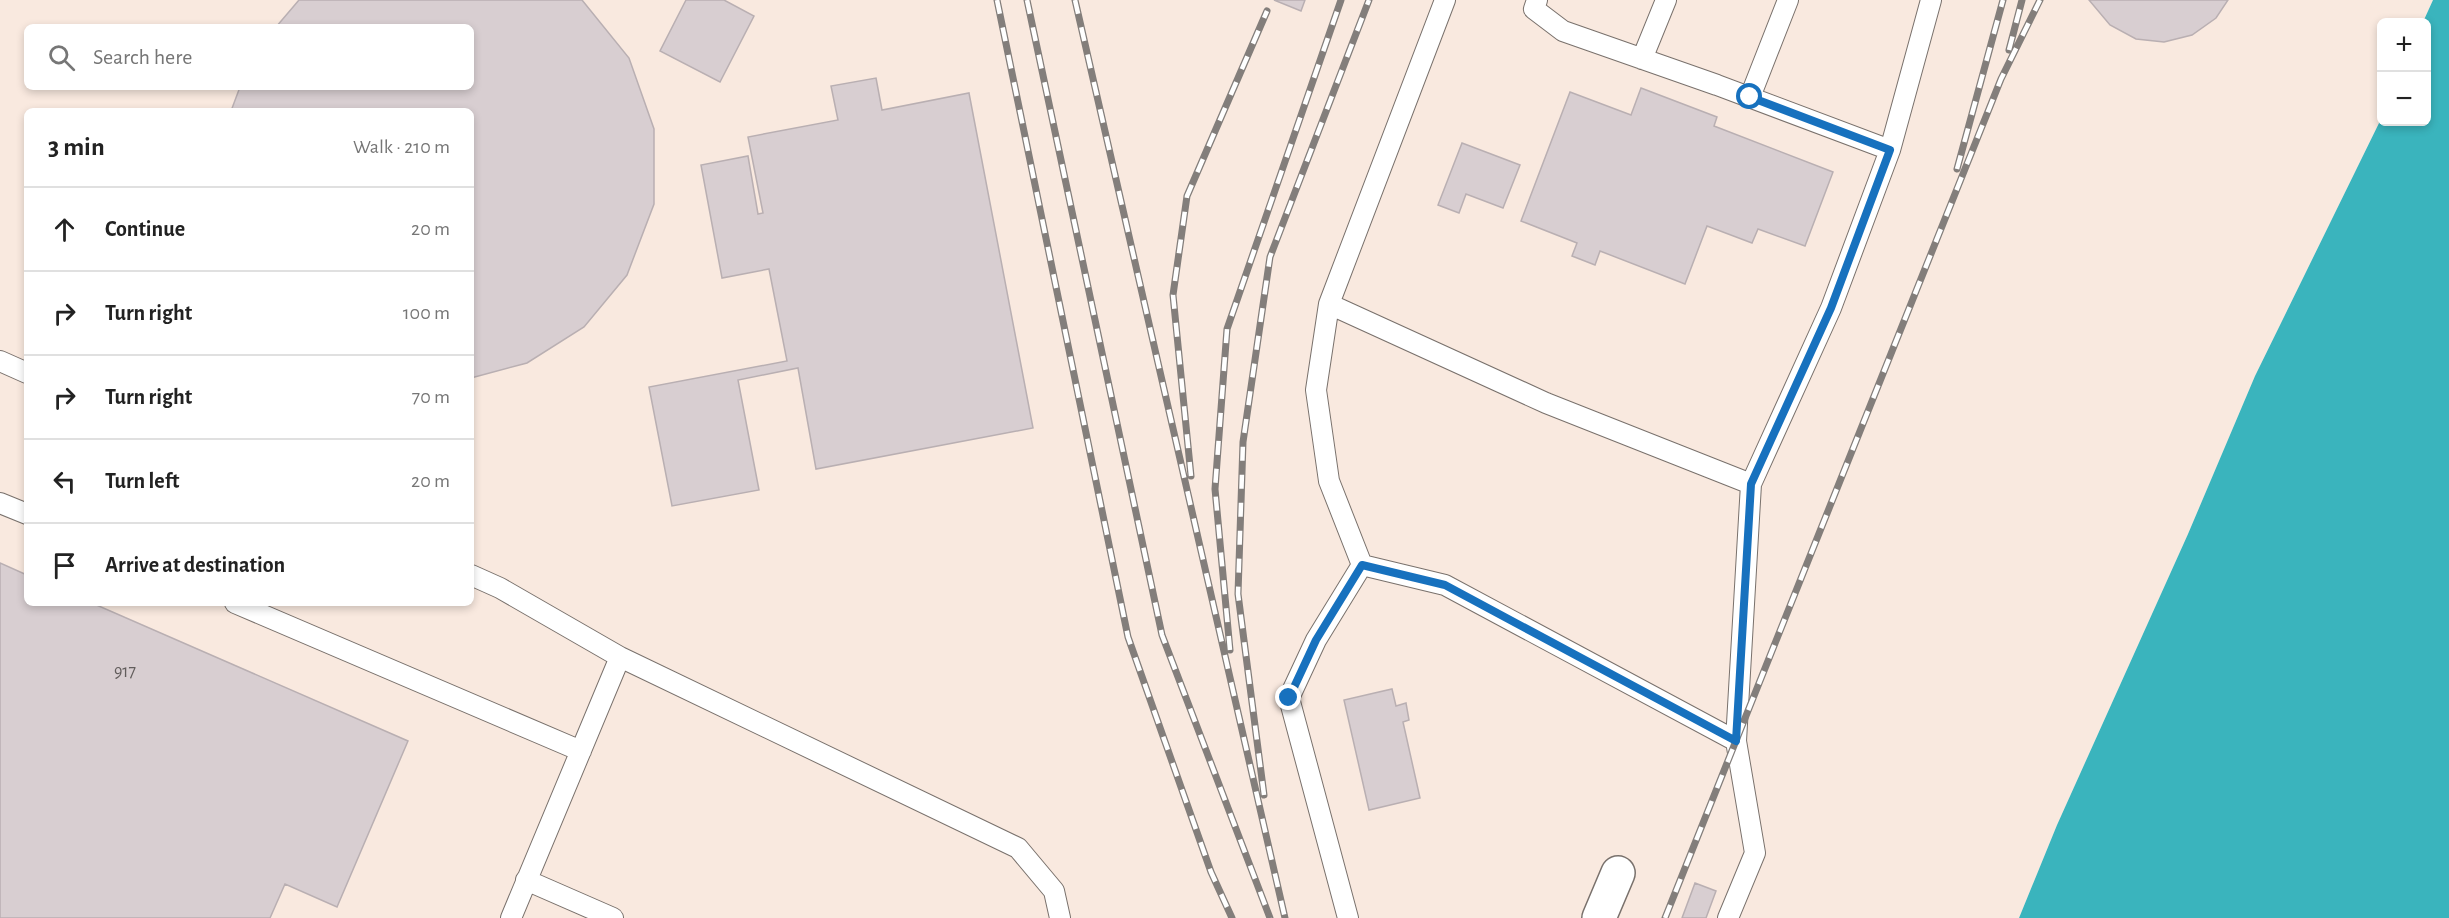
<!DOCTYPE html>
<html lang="en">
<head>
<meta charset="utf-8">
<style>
  body { margin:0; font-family:"Alegreya Sans",sans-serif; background:#f6f6f6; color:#222 }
  .controls { position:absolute; right:18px; top:18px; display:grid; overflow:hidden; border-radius:9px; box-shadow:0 3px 9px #0003 }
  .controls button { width:54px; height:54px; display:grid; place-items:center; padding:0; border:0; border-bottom:2px solid #e0e0e0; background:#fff; color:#222; font:30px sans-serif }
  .stop { position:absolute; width:18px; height:18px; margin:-14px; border:4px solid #1771be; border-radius:50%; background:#fff }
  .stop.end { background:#1771be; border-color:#fff; box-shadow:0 2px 6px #0008 }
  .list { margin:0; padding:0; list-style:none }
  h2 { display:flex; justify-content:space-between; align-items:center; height:78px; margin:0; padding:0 24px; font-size:26px }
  h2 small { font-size:20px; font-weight:400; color:#767676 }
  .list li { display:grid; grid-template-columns:39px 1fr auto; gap:18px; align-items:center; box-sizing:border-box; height:84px; padding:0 24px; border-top:2px solid #e0e0e0 }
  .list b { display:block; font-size:22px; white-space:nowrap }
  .list em { font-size:20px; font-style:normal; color:#767676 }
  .icon { flex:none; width:33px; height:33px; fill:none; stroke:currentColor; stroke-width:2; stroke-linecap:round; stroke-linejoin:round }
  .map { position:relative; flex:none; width:2449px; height:918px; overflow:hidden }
  .search { position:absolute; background:#fff; box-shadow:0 3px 9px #0003; left:24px; top:24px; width:450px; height:66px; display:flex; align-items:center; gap:15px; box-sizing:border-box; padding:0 21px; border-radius:9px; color:#767676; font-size:22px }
  .panel { position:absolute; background:#fff; box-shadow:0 3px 9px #0003; left:24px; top:108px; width:450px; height:498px; border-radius:9px }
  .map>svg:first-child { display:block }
  .built { fill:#f9e9df; fill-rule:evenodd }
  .water { fill:#3ab4bd }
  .building { fill:#d8ced1; stroke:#b9afb2; stroke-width:1.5 }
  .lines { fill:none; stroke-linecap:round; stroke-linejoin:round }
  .service-casing { stroke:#79716c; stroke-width:22 }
  .minor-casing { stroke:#79716c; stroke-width:36 }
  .service { stroke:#fff; stroke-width:20 }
  .minor { stroke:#fff; stroke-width:33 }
  .rail-casing { stroke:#837e7b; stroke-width:7 }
  .rail { stroke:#fff; stroke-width:4.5; stroke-dasharray:14; stroke-linecap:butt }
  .route { stroke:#1771be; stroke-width:8 }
  .labels { text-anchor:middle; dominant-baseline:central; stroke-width:5; stroke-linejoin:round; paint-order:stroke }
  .number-label { font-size:18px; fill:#625d5c }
</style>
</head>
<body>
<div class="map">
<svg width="2449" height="918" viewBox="0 0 2449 918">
  <rect width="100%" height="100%" fill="#fef6f0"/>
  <path class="built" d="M0,0H2433L2423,22H2382L2381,119L2255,376L2188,534L2057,825L2019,918H0ZM27,27H471V87H27ZM27,111H471V603H27Z"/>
  <path class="water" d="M2433,0H2449V918H2019L2057,825L2188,534L2255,376L2381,119L2382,122H2426V22H2423Z"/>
  <path class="building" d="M299,0H582L629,58L654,129V204L627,275L584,327L527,363L471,378V111H231L240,87H471V27H276Z
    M686,0H724L754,16L720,82L660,51Z
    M1274,0H1305L1301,11Z
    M2089,0H2228L2216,18L2192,35L2164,42L2136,39L2110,25Z
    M876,78L882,110L969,93L1033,428L816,469L798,368L738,380L759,490L672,506L649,387L787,361L769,269L722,278L701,165L748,156L758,214L763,213L748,137L838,120L831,86Z
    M1641,88L1717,117L1714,126L1833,172L1805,246L1758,229L1752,243L1707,226L1685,284L1600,251L1595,265L1572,256L1577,243L1521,221L1570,92L1631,115Z
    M1462,143L1520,165L1503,208L1466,194L1459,213L1438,205Z
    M0,563L27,575V603H92L408,741L337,907L285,884L270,918H0Z
    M1392,689L1396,706L1406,703L1409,720L1403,722L1420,798L1369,810L1344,700Z
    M1695,883L1716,891L1706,918H1682Z"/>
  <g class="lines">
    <defs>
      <path id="service" d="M1537,0L1534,9L1563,31L1717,85L1890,150
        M1642,59L1666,0
        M1750,97L1788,0
        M1329,304L1445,0
        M0,361L27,373
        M0,503L27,514
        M1362,565L1445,585L1736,741
        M471,575L500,588L620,657L1018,848L1054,891L1060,918
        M235,603L581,751
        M526,880L613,918
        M511,918L620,657
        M1348,918L1289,698L1316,640L1362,565L1329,481L1316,390L1329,304L1546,403L1751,484L1831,308L1890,150L1931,0
        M1728,918L1755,853L1736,741L1751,484"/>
      <path id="minor" d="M1599,918L1618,873"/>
    </defs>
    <use href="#service" class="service-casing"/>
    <use href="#minor" class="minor-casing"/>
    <use href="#service" class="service"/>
    <use href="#minor" class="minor"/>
    <defs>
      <path id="rail" d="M997,0L1128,637L1211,872L1232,918
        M1027,0L1162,635L1270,918
        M1075,0L1285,918
        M2009,50L2022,0
        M1957,169L2003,0
        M1191,476L1173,295L1187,196L1267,11
        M1230,650L1215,489L1227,329L1341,0
        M1264,795L1238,594L1243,442L1270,257L1369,0
        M1665,918L2001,79L2040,0"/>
    </defs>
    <use href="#rail" class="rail-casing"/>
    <use href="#rail" class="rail"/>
  </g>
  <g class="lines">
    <path class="route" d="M1289,698L1316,640L1362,565L1445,585L1736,741L1751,484L1831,308L1890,150L1750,97"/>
  </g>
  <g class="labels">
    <g class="number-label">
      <text x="125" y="672">917</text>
    </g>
  </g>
</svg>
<div class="controls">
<button>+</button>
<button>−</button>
</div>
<div class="stop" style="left:1750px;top:97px"></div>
<div class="stop end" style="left:1289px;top:698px"></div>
<div class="search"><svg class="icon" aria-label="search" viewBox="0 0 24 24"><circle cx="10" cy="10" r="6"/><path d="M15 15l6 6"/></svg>Search here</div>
<section class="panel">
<h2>3 min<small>Walk · 210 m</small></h2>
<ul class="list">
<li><svg class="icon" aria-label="ahead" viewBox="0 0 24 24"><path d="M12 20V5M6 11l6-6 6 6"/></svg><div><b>Continue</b></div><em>20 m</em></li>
<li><svg class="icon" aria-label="right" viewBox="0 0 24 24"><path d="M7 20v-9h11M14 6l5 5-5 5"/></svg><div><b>Turn right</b></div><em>100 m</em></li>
<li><svg class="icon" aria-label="right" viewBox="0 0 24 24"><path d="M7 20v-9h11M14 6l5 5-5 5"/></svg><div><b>Turn right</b></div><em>70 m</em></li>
<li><svg class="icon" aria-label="left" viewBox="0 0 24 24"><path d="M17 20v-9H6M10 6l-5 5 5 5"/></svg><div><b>Turn left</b></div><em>20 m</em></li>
<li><svg class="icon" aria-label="arrive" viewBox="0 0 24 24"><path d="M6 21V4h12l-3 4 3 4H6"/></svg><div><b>Arrive at destination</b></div></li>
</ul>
</section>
</div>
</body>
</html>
